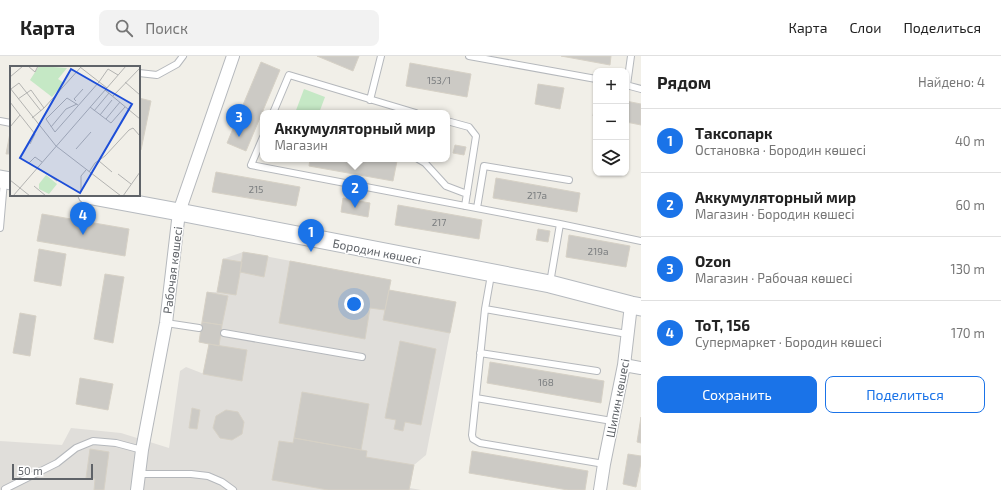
<!DOCTYPE html>
<html lang="ru">
<head>
<meta charset="utf-8">
<style>
  body { margin:0; font-family:"Exo 2",sans-serif; background:#f2f2f2; color:#222 }
  .controls { position:absolute; right:12px; top:12px; display:grid; overflow:hidden; border-radius:8px; box-shadow:0 1px 3px #0004 }
  .controls button { width:36px; height:36px; display:grid; place-items:center; padding:0; border:0; border-bottom:1px solid #e0e0e0; background:#fff; color:#222; font:20px sans-serif }
  .scale { position:absolute; left:12px; bottom:10px; width:81px; box-sizing:border-box; padding-left:4px; border:2px solid #5f6368; border-top:0; font-size:11px; line-height:14px; white-space:nowrap; color:#5f6368; -webkit-text-stroke:3px #fff; paint-order:stroke }
  .you { position:absolute; left:354px; top:248px; width:14px; height:14px; margin:-10px; border:3px solid #fff; border-radius:50%; background:#1a73e8; box-shadow:0 0 0 6px #1a73e833 }
  .badge { display:grid; place-items:center; width:26px; height:26px; border-radius:50%; background:#1a73e8; color:#fff; font-size:13px; font-weight:700 }
  .pin { position:absolute; translate:-50% -33px; filter:drop-shadow(0 1px 2px #0008) }
  .pin::after { content:''; position:absolute; top:21px; width:14px; height:12px; background:inherit; clip-path:polygon(0 0,100% 0,50% 100%) }
  .popup { position:absolute; left:260px; top:54px; width:190px; height:52px; box-sizing:border-box; display:grid; place-content:center; border-radius:8px; background:#fff; filter:drop-shadow(0 1px 3px #0005); font-size:13px; white-space:nowrap; color:#767676 }
  .popup b { font-size:15px; color:#222 }
  .popup::after { content:''; position:absolute; left:50%; top:100%; margin-left:-8px; border:8px solid transparent; border-top-color:#fff }
  .list { margin:0; padding:0; list-style:none }
  h2 { display:flex; justify-content:space-between; align-items:center; height:52px; margin:0; padding:0 16px; font-size:17px }
  h2 small { font-size:13px; font-weight:400; color:#767676 }
  .list li { display:grid; grid-template-columns:26px 1fr auto; gap:12px; align-items:center; box-sizing:border-box; height:64px; padding:0 16px; border-top:1px solid #e0e0e0 }
  .list b { display:block; font-size:15px; white-space:nowrap }
  .list p { margin:0; font-size:13px; white-space:nowrap; color:#767676 }
  .list em { font-size:13px; font-style:normal; color:#767676 }
  .actions { display:flex; gap:8px; padding:12px 16px }
  .actions a { flex:1; padding:9px 0; border:1px solid #1a73e8; border-radius:8px; text-align:center; font-size:14px; color:#1a73e8 }
  .actions .main { background:#1a73e8; color:#fff }
  .icon { flex:none; width:22px; height:22px; fill:none; stroke:currentColor; stroke-width:2; stroke-linecap:round; stroke-linejoin:round }
  .map { position:relative; flex:none; width:641px; height:434px; overflow:hidden }
  header { display:flex; align-items:center; gap:24px; box-sizing:border-box; height:56px; padding:0 20px; background:#fff; border-bottom:1px solid #e0e0e0 }
  header strong { font-size:19px }
  nav { display:flex; gap:22px; margin-inline-start:auto; font-size:14px }
  .search { width:280px; height:36px; background:#f2f2f2; display:flex; align-items:center; gap:10px; box-sizing:border-box; padding:0 14px; border-radius:8px; color:#767676; font-size:15px }
  main { display:flex }
  aside { flex:1; background:#fff }
  .map>svg:first-child { display:block }
  .industrial { fill:#e0deda }
  .green { fill:#c5e8c5 }
  .building { fill:#cccac5; stroke:#d6d1c6 }
  .lines { fill:none; stroke-linecap:round; stroke-linejoin:round }
  .lane-casing { stroke:#b5b8bc; stroke-width:8 }
  .street-casing { stroke:#b5b8bc; stroke-width:14 }
  .secondary-casing { stroke:#b6babf; stroke-width:19 }
  .lane { stroke:#fff; stroke-width:6 }
  .street { stroke:#fff; stroke-width:12 }
  .secondary { stroke:#fff; stroke-width:17 }
  .labels { text-anchor:middle; dominant-baseline:central; stroke-width:3; stroke-linejoin:round; paint-order:stroke }
  .number-label { font-size:10px; fill:#7a7d7f }
  .street-label { font-size:12px; fill:#5f6368; stroke:#fff }
  .inset-road { fill:none; stroke:#b3b3b1; stroke-width:1 }
  .view { fill:#1d4ed8; fill-opacity:0.15; stroke:#1d4ed8; stroke-width:2 }
  .inset-edge { fill:none; stroke:#5f6368; stroke-width:2 }
</style>
</head>
<body>
<header>
<strong>Карта</strong>
<div class="search"><svg class="icon" aria-label="search" viewBox="0 0 24 24"><circle cx="10" cy="10" r="6"/><path d="M15 15l6 6"/></svg>Поиск</div>
<nav><a>Карта</a><a>Слои</a><a>Поделиться</a></nav>
</header>
<main>
<div class="map">
<svg width="641" height="434" viewBox="0 0 641 434">
  <rect width="100%" height="100%" fill="#f1efe8"/>
  <path class="industrial" d="M243,196L391,224L389,234L456,246L426,399L414,409L410,432L421,434H0V385L62,389L71,372L121,377L169,392L180,315L186,311L204,318L209,288L199,286L207,236H217L223,203Z"/>
  <path class="green" d="M304,33L325,41L319,57H295Z"/>
  <path class="building" d="M317,0H359L353,15Z
    M561,0H611L610,9Z
    M261,6L280,14L246,95L227,87Z
    M410,7L471,18L467,41L406,30Z
    M538,28L564,32L560,53L535,48Z
    M139,42L151,45L141,94H139Z
    M596,43V61L593,60Z
    M626,45L641,48V69L626,66Z
    M10,77L11,78V98H6Z
    M455,89L466,91L464,99L453,97Z
    M310,103H383L397,105L393,125L309,110Z
    M216,116L300,131L296,150L212,136Z
    M496,122L580,137L577,156L493,142Z
    M343,142L370,147L368,161L341,156Z
    M398,149L482,164L479,183L395,169Z
    M42,158L129,173L125,200L37,185Z
    M538,173L550,175L548,186L536,184Z
    M569,179L630,190L626,211L566,201Z
    M39,193L66,198L61,230L34,225Z
    M243,196L268,200L264,221L240,216Z
    M223,203L242,206L236,239L217,236Z
    M290,205L391,224L385,254L370,252L365,283L279,267Z
    M105,218L124,221L113,287L94,283Z
    M389,234L456,246L450,277L383,264Z
    M207,236L228,240L222,269L202,266Z
    M20,257L36,260L30,300L13,297Z
    M202,266L222,269L219,290L199,286Z
    M400,285L436,293L421,369L405,366L403,375L394,373L396,364L385,362Z
    M209,288L247,294L242,325L203,318Z
    M490,306L604,325L601,347L487,327Z
    M80,322L113,328L108,354L76,348Z
    M302,336L369,348L361,394L294,382Z
    M192,352L200,354L197,373L189,372Z
    M226,354L238,356L244,366L242,378L232,384L220,382L213,372L216,360Z
    M641,361V387L637,386Z
    M294,382L367,395L366,401L414,409L409,434H328L272,424L279,385L293,387Z
    M90,393L109,396L104,434H94L95,423L86,422Z
    M472,395L588,415L585,434H568L469,417Z
    M628,398L641,400V407L636,431L623,428Z"/>
  <g class="lines">
    <defs>
      <path id="lane" d="M469,0L596,23
        M139,17L157,19L177,8L183,0
        M626,29L641,33
        M627,29L631,0
        M370,44L381,0
        M273,57L289,19L416,57
        M0,65L11,67
        M447,65L469,71L476,80L465,150
        M263,81L251,109L560,168L641,185
        M418,103L425,107L446,130L467,138
        M477,152L484,110L569,124
        M0,172L4,125
        M491,219L485,253L472,379L473,383L480,387L604,408
        M550,227L560,168
        M485,253L627,278
        M166,267L199,272
        M224,277L362,301
        M480,297L597,315
        M476,342L612,365
        M139,418H191L208,420L222,426L233,434
        M5,433L57,407L76,392L93,385L116,387L142,394"/>
      <path id="street" d="M624,309L641,312
        M137,434L142,394L166,267L179,156L233,0
        M600,434L604,408L624,309L631,249"/>
      <path id="secondary" d="M0,123L11,125
        M87,139L179,156L550,228L631,249L641,251"/>
    </defs>
    <use href="#lane" class="lane-casing"/>
    <use href="#street" class="street-casing"/>
    <use href="#secondary" class="secondary-casing"/>
    <use href="#lane" class="lane"/>
    <use href="#street" class="street"/>
    <use href="#secondary" class="secondary"/>
  </g>
  <g class="labels">
    <g class="number-label">
      <text x="439" y="24">153/1</text>
      <text x="256" y="133">215</text>
      <text x="537" y="139">217а</text>
      <text x="439" y="166">217</text>
      <text x="598" y="195">219а</text>
      <text x="546" y="326">168</text>
    </g>
    <g class="street-label">
      <text transform="translate(377 195) rotate(11)">Бородин көшесі</text>
      <text transform="translate(172 214) rotate(-83)">Рабочая көшесі</text>
      <text transform="translate(617 342) rotate(-79)">Шипин көшесі</text>
    </g>
  </g>
  <g transform="translate(10 10)">
    <rect width="130" height="130" fill="#f1efe8"/>
    <path d="M29,0L57,2L48,13L54,17L42,31L20,14ZM36,109L47,118L39,128L29,123V118Z" fill="#c5e8c5"/>
    <path class="inset-road" d="M18,0L25,6L28,0M70,1L97,22M0,11L13,0M115,16L130,29M0,22L46,80L111,130M1,23L9,17L31,45M95,24L130,53M103,30L130,2M8,33L21,24L34,42M66,35L64,33L73,23M0,36L10,49L0,61M68,39L57,32L36,53L45,66L89,16L98,3L108,9M80,41L101,57L115,41M84,45L99,27M10,49L25,68L20,78M90,49L102,34M22,52L34,42L71,1M96,53L110,36M41,61L56,43L67,38M66,83L81,66M89,95L102,106M19,97L25,91L32,96M27,101L47,115M79,106L85,97L95,90L119,64L123,62L130,70M108,108L121,118M0,114L20,130M24,120L36,130M71,126V110L76,104M3,130L116,0M113,130L130,106"/>
    <path class="view" d="M61,3L122,38L70,127L10,92Z"/>
    <rect width="130" height="130" class="inset-edge"/>
  </g>
</svg>
<div class="controls">
<button>+</button>
<button>−</button>
<button><svg class="icon" aria-label="layers" viewBox="0 0 24 24"><path d="M12 4l9 5-9 5-9-5zM3 14l9 5 9-5"/></svg></button>
</div>
<div class="scale">50 m</div>
<div class="you"></div>
<div class="pin badge" style="left:311px;top:196px">1</div>
<div class="pin badge" style="left:355px;top:152px">2</div>
<div class="popup"><b>Аккумуляторный мир</b>Магазин</div>
<div class="pin badge" style="left:239px;top:81px">3</div>
<div class="pin badge" style="left:83px;top:179px">4</div>
</div>
<aside>
<h2>Рядом<small>Найдено: 4</small></h2>
<ul class="list">
<li><span class="badge">1</span><div><b>Таксопарк</b><p>Остановка · Бородин көшесі</p></div><em>40 m</em></li>
<li><span class="badge">2</span><div><b>Аккумуляторный мир</b><p>Магазин · Бородин көшесі</p></div><em>60 m</em></li>
<li><span class="badge">3</span><div><b>Ozon</b><p>Магазин · Рабочая көшесі</p></div><em>130 m</em></li>
<li><span class="badge">4</span><div><b>ТоТ, 156</b><p>Супермаркет · Бородин көшесі</p></div><em>170 m</em></li>
</ul>
<div class="actions"><a class="main">Сохранить</a><a>Поделиться</a></div>
</aside>
</main>
</body>
</html>
